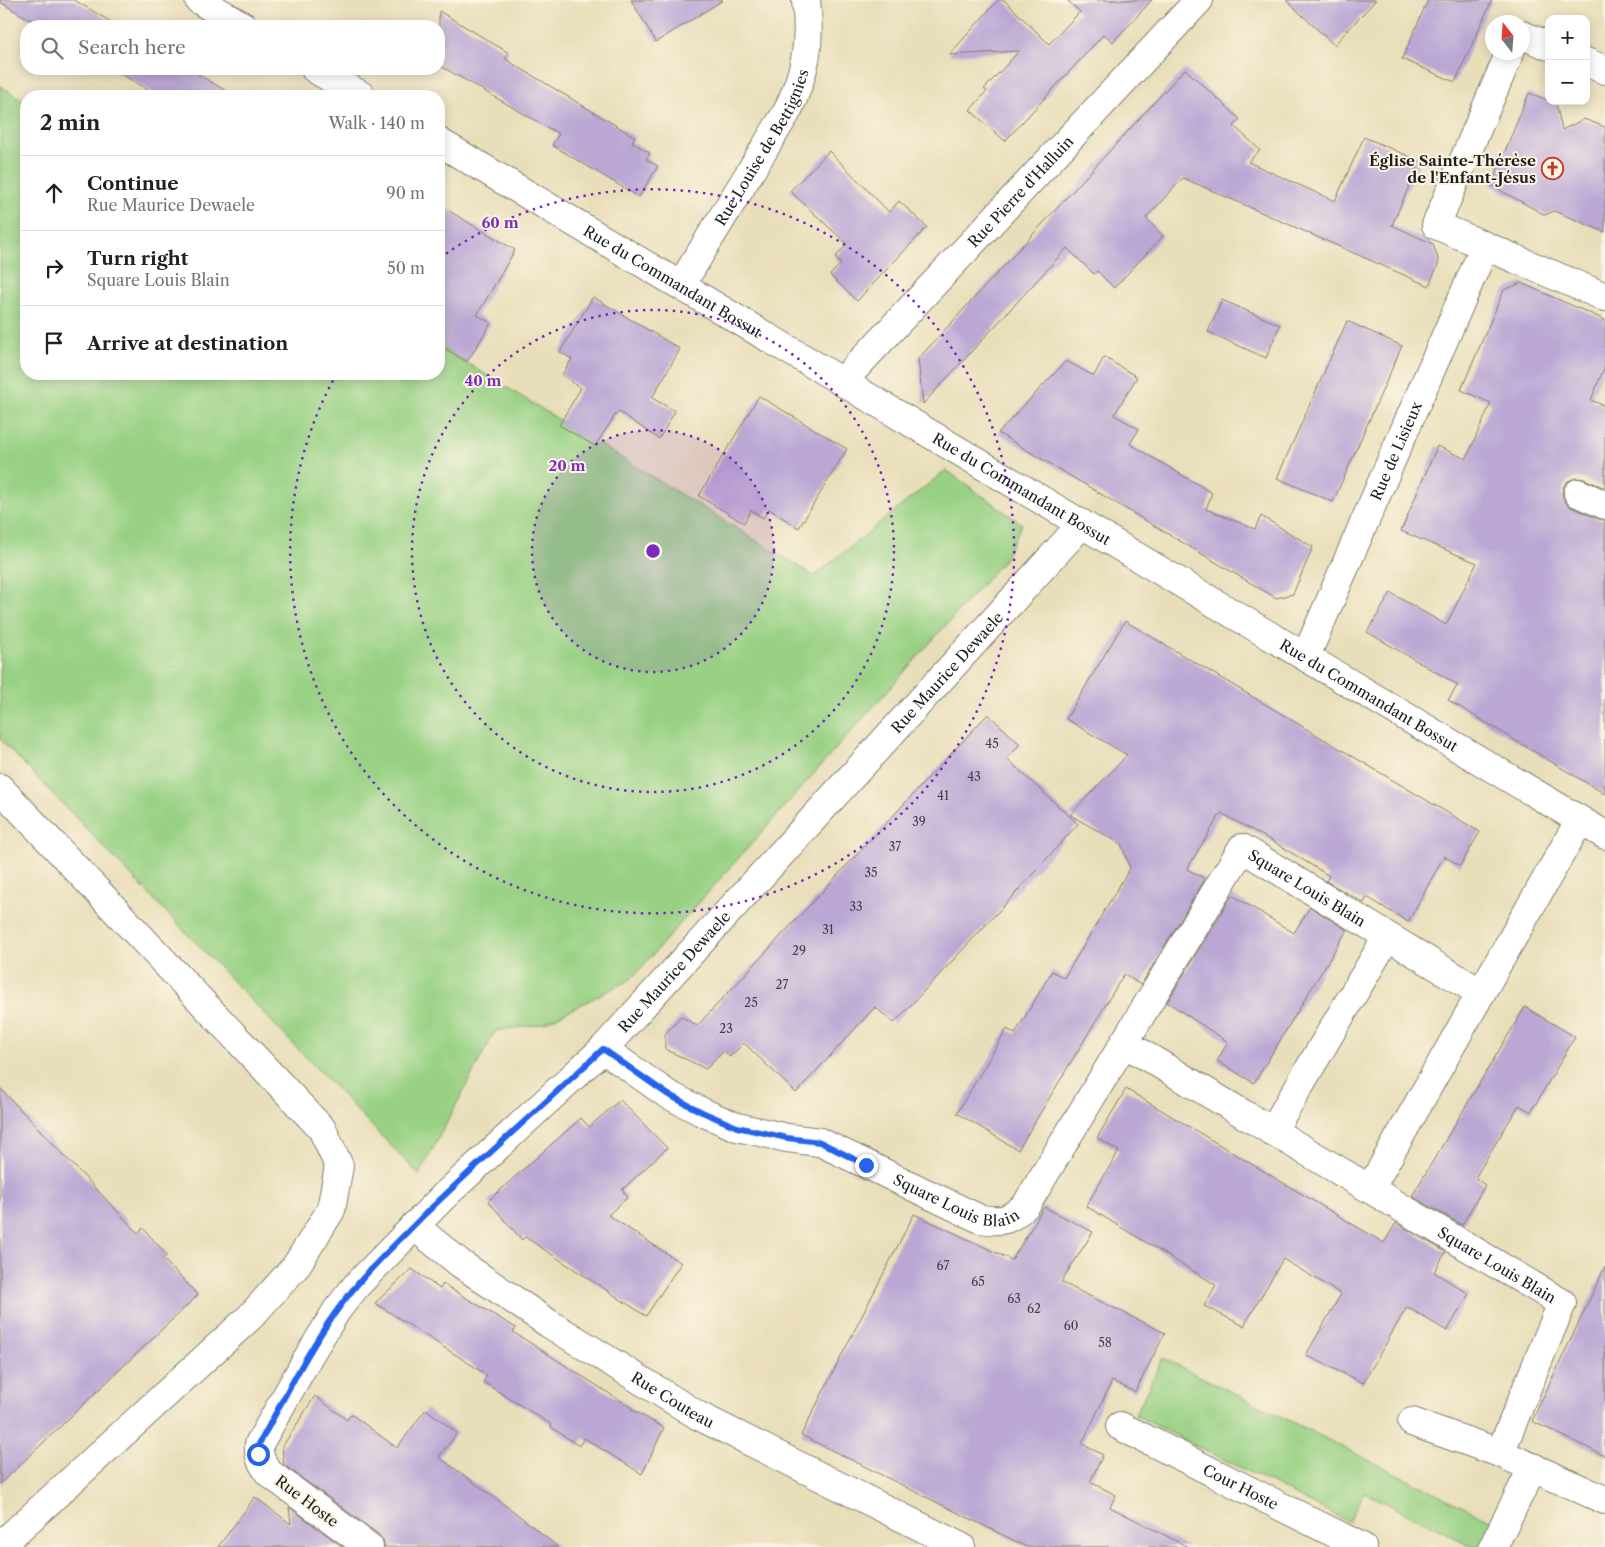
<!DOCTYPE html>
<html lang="en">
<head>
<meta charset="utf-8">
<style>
  body { margin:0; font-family:"Libre Caslon Text",serif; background:#f6f6f6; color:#202124 }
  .controls { position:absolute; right:15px; top:15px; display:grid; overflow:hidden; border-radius:10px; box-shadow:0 2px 12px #0003 }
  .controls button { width:45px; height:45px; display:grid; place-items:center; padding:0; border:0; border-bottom:1px solid #e0e0e0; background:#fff; color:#202124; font:25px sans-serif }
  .compass { position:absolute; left:1485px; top:15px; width:45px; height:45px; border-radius:50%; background:#fff; box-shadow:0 2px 12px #0003; rotate:343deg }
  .stop { position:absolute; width:15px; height:15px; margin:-11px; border:4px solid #2563eb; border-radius:50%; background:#fff }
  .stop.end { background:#2563eb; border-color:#fff; box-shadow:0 1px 5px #0008 }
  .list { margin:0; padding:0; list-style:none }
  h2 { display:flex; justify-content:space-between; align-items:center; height:65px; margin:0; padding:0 20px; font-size:21px }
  h2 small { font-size:16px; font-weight:400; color:#757577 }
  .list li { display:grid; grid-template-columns:32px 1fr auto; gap:15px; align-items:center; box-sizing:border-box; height:75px; padding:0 20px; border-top:1px solid #e0e0e0 }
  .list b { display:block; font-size:19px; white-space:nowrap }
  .list p { margin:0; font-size:16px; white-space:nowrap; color:#757577 }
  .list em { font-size:16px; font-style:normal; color:#757577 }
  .icon { flex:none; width:28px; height:28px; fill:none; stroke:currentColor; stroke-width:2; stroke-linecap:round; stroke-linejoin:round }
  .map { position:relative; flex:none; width:1605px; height:1547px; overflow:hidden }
  .search { position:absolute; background:#fff; box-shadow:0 2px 12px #0003; left:20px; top:20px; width:425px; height:55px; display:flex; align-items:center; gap:12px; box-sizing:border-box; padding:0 18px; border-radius:20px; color:#757577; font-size:19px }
  .panel { position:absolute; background:#fff; box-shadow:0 2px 12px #0003; left:20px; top:90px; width:425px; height:290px; border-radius:20px }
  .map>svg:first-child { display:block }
  .green { fill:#99d184; stroke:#5a7650 }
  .building { fill:#baa7d4 }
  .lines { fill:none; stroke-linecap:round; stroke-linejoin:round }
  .minor-casing { stroke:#827d6b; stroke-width:30 }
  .minor { stroke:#fff; stroke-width:28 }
  .route { stroke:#2563eb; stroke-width:6 }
  .ring { fill:none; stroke:#7b2cbf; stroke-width:2.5; stroke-dasharray:2.5 5 }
  .labels { text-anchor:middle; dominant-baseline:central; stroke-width:4; stroke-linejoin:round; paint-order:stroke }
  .number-label { font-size:12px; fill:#443f4a }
  .street-label { font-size:15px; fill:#1c1c1c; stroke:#fcf5e5 }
  .poi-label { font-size:15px; font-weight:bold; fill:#1c1c1c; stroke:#fcf5e5; text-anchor:end }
  .centre { fill:#7b2cbf; stroke:#fcf5e5; stroke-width:2.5 }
  .ring-label { font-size:15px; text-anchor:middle; font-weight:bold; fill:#7b2cbf; stroke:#fcf5e5; stroke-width:4; stroke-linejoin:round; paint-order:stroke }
</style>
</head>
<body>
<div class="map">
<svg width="1605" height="1547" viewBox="0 0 1605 1547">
  <rect width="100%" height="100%" fill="#fcf5e5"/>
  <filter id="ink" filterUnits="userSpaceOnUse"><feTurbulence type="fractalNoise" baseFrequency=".02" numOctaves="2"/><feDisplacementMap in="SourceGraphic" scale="10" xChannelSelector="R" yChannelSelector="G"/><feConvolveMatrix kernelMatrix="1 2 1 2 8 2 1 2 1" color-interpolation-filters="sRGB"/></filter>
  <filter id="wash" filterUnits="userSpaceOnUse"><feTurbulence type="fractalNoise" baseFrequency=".0096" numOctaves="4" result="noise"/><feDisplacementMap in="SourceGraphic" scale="20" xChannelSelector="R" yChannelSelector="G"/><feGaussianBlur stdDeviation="1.12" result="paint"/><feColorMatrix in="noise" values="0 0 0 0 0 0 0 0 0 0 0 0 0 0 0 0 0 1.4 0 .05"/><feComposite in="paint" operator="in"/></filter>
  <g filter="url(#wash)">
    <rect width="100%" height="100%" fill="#e9deba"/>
    <path class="green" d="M0,86L26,101V374H439V346L814,576L946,470L1022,524L1003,561L631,979L543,1024L495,1031L419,1175L0,739Z
      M1163,1358L1492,1521L1479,1547H1474L1364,1492L1349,1522L1135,1415Z"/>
    <g id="blocks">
      <path class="building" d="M0,0H74L118,26H41L0,2Z
        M631,0H723L656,42Z
        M998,0H1004L1049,44L1080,12L1067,0H1152L1113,42L1104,34L1005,141L970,110L987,91L984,89L1019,51L949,55Z
        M1286,0H1376L1334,45Z
        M1428,0H1492L1455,82L1402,59Z
        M439,11L509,53L505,59L635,137L632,142L650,153L646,159L658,166L639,197L552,145L559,134L439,65Z
        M112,69H189L235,96H159Z
        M1185,69L1240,119L1234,126L1260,150L1248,162L1335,201L1364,137L1420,161L1392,225L1433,244L1439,262L1429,286L1183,178L1146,218L1163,236L1114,288L1097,271L1094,274L1067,248L923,404L918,359Z
        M1529,93L1556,103L1562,130L1584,119L1605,127V232L1554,211L1545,215L1491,185Z
        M829,151L889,212L899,201L927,227L857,301L830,275L841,264L835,258L847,244L790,191Z
        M439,205L515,250L477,315L491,323L467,362L439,345Z
        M1521,283L1605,320V366L1591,400L1605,406V488L1584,479L1576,478L1568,481L1564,486L1562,494L1565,502L1571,507L1599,519L1605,520V794L1448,700L1458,685L1367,632L1391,593L1446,625L1477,563L1401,531L1437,446L1466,459L1491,403L1461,390L1504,290Z
        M593,297L680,349L652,398L675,411L659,439L618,411L595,446L559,425L581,388L562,375L572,359L560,352Z
        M1222,300L1280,325L1266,358L1208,332Z
        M1347,321L1402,346L1333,502L1277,478Z
        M1104,357L1137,377L1114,415L1139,429L1130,444L1212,493L1206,509L1255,529L1261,516L1313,547L1293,594L1276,598L998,433L1066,361L1094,376Z
        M759,396L847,449L799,528L769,509L763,518L751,510L744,523L699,496Z
        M1125,621L1480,832L1460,866L1444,856L1408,922L1367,897L1364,903L1326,881L1329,876L1274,842L1221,813L1187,869L1205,879L1141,985L1124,974L1018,1150L957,1113L1007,1029L1015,1034L1052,971L1064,978L1130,868L1121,844L1070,815L1127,755L1066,719Z
        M988,714L1020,744L1007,759L1078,824L1012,897L894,1023L875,1007L796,1093L744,1043L730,1057L724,1051L706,1069L665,1049V1034L681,1016L697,1026Z
        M1232,895L1294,933L1310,907L1347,930L1254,1083L1217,1061L1228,1042L1167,1002Z
        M1525,1007L1575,1037L1531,1112L1519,1105L1497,1141L1475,1178L1485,1185L1462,1225L1412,1196Z
        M0,1088L138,1233L143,1228L167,1255L163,1259L198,1295L0,1484Z
        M1126,1089L1384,1243L1396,1223L1446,1252L1434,1272L1469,1294L1447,1331L1407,1307L1363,1383L1306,1355L1341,1294L1283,1259L1244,1326L1204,1306L1216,1285L1086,1206L1119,1151L1097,1138Z
        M620,1100L667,1148L622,1190L628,1197L608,1215L681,1263L646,1316L525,1237L522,1240L488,1201L581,1118L589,1127Z
        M1044,1207L1093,1232L1061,1282L1165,1333L1135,1392L1112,1381L1082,1444L1103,1455L1090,1482L1116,1495L1110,1507L1188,1547H1027L801,1435L914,1214L1012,1260Z
        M1605,1267V1456L1532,1421Z
        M412,1269L440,1289L443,1284L516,1328L513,1332L632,1408L631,1409L664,1428L642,1474L584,1438L579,1446L551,1427L552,1425L483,1382L487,1375L375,1303Z
        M315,1396L347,1420L351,1414L397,1448L426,1409L457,1433L439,1457L517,1514L558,1547H384L383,1540L378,1534L284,1465L282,1447Z
        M255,1497L291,1524L289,1507L343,1547H218Z"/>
    </g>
  </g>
  <g filter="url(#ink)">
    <use href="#blocks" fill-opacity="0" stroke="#827d6b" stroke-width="1"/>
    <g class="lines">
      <defs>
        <g id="minor">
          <path d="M199,0L243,26"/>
          <path d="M1522,35L1549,46"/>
          <path d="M1510,52L1436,225L1605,297"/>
          <path d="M1586,62L1605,70"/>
          <path d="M315,69L362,96"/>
          <path id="s1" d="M439,142L1605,835"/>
          <path id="s2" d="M681,285L788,110C806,70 811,44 806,0"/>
          <path id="s3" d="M842,382L1199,0"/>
          <path d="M1578,493L1605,505"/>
          <path id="s4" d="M1306,656L1485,246"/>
          <path d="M0,788L322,1129L339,1166L331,1210L296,1266L250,1317L0,1546"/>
          <path id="s5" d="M1124,1043L1562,1303L1500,1453"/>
          <path id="s6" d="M603,1049L667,1094L702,1112L737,1127L787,1138L820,1142L980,1219C1003,1222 1009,1221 1026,1205L1242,848L1481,993L1580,820"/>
          <path d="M1272,1132L1387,937"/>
          <path d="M1370,1189L1481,993"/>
          <path id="s7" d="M414,1226L461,1264L548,1323L699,1416L961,1547"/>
          <path d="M1412,1422L1500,1453L1605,1500"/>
          <path id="s8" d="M1120,1426L1362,1547"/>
          <path id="s9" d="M369,1547L269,1473C262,1463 258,1457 259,1444L310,1354L337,1310L356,1286L443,1197L603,1049L1082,524"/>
          <path d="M1493,1547L1533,1467"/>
        </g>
      </defs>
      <use href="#minor" class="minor-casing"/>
      <use href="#minor" class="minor"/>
    </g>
  </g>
  <g class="lines" filter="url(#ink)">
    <path class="route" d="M258,1454L259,1444C284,1399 307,1351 338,1309C363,1274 395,1245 425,1214C483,1158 544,1104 603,1049L667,1094L702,1112L737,1127L787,1138L820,1142L866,1165"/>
  </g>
  <circle cx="653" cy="551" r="121" fill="#7b2cbf" fill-opacity=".12"/>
  <g class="ring">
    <circle cx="653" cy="551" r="121"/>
    <circle cx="653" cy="551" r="241"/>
    <path d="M440 258A362 362 0 1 1 336 375"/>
  </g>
  <defs>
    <symbol id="church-ring" viewBox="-11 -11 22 22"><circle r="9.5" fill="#fcf5e5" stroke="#c8321e" stroke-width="1.5"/><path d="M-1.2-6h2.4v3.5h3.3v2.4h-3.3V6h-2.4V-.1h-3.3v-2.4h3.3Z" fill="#c8321e"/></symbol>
  </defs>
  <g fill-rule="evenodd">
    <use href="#church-ring" x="1540" y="156" width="25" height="25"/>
  </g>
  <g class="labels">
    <g class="number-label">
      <text x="992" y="743">45</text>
      <text x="974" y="776">43</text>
      <text x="943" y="795">41</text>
      <text x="919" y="821">39</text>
      <text x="895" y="846">37</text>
      <text x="871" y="872">35</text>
      <text x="856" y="906">33</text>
      <text x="828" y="929">31</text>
      <text x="799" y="950">29</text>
      <text x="782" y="984">27</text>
      <text x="751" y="1002">25</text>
      <text x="726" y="1028">23</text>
      <text x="943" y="1265">67</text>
      <text x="978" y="1281">65</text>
      <text x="1014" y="1298">63</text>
      <text x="1034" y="1308">62</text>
      <text x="1071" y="1325">60</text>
      <text x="1105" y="1342">58</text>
    </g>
    <g class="street-label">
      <text stroke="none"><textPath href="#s2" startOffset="160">Rue Louise de Bettignies</textPath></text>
      <text stroke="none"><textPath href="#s3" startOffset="261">Rue Pierre d'Halluin</textPath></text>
      <text stroke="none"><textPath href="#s1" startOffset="272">Rue du Commandant Bossut</textPath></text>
      <text stroke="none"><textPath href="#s4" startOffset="224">Rue de Lisieux</textPath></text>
      <text stroke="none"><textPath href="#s1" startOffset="678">Rue du Commandant Bossut</textPath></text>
      <text stroke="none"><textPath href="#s9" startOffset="1194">Rue Maurice Dewaele</textPath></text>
      <text stroke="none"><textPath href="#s1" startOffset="1082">Rue du Commandant Bossut</textPath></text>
      <text stroke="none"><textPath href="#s6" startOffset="962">Square Louis Blain</textPath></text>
      <text stroke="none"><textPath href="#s9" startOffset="789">Rue Maurice Dewaele</textPath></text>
      <text stroke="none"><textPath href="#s6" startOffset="390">Square Louis Blain</textPath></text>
      <text stroke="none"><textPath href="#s5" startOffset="434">Square Louis Blain</textPath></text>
      <text stroke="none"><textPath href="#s7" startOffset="312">Rue Couteau</textPath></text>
      <text stroke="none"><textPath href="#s8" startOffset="135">Cour Hoste</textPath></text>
      <text transform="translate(307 1501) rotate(37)">Rue Hoste</text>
    </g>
    <g class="poi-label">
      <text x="1536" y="160">Église Sainte-Thérèse<tspan x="1536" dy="17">de l'Enfant-Jésus</tspan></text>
    </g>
  </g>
  <circle cx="653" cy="551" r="8" class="centre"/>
  <g class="ring-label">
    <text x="500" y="228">60 m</text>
    <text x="483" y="386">40 m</text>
    <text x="567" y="471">20 m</text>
  </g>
</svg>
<div class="controls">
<button>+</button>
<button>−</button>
</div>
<svg class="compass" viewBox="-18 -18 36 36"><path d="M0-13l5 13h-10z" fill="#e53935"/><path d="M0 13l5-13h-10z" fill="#757577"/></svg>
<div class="stop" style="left:258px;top:1454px"></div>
<div class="stop end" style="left:866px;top:1165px"></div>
<div class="search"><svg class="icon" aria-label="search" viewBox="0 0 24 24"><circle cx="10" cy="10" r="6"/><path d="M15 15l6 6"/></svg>Search here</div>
<section class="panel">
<h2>2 min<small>Walk · 140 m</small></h2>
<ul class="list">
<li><svg class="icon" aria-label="ahead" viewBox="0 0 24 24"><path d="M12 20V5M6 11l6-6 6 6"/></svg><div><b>Continue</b><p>Rue Maurice Dewaele</p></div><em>90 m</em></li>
<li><svg class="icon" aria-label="right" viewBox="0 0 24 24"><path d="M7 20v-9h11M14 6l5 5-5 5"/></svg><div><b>Turn right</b><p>Square Louis Blain</p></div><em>50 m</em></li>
<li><svg class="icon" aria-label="arrive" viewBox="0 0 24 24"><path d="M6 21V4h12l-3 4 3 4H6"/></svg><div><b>Arrive at destination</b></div></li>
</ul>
</section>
</div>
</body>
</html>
